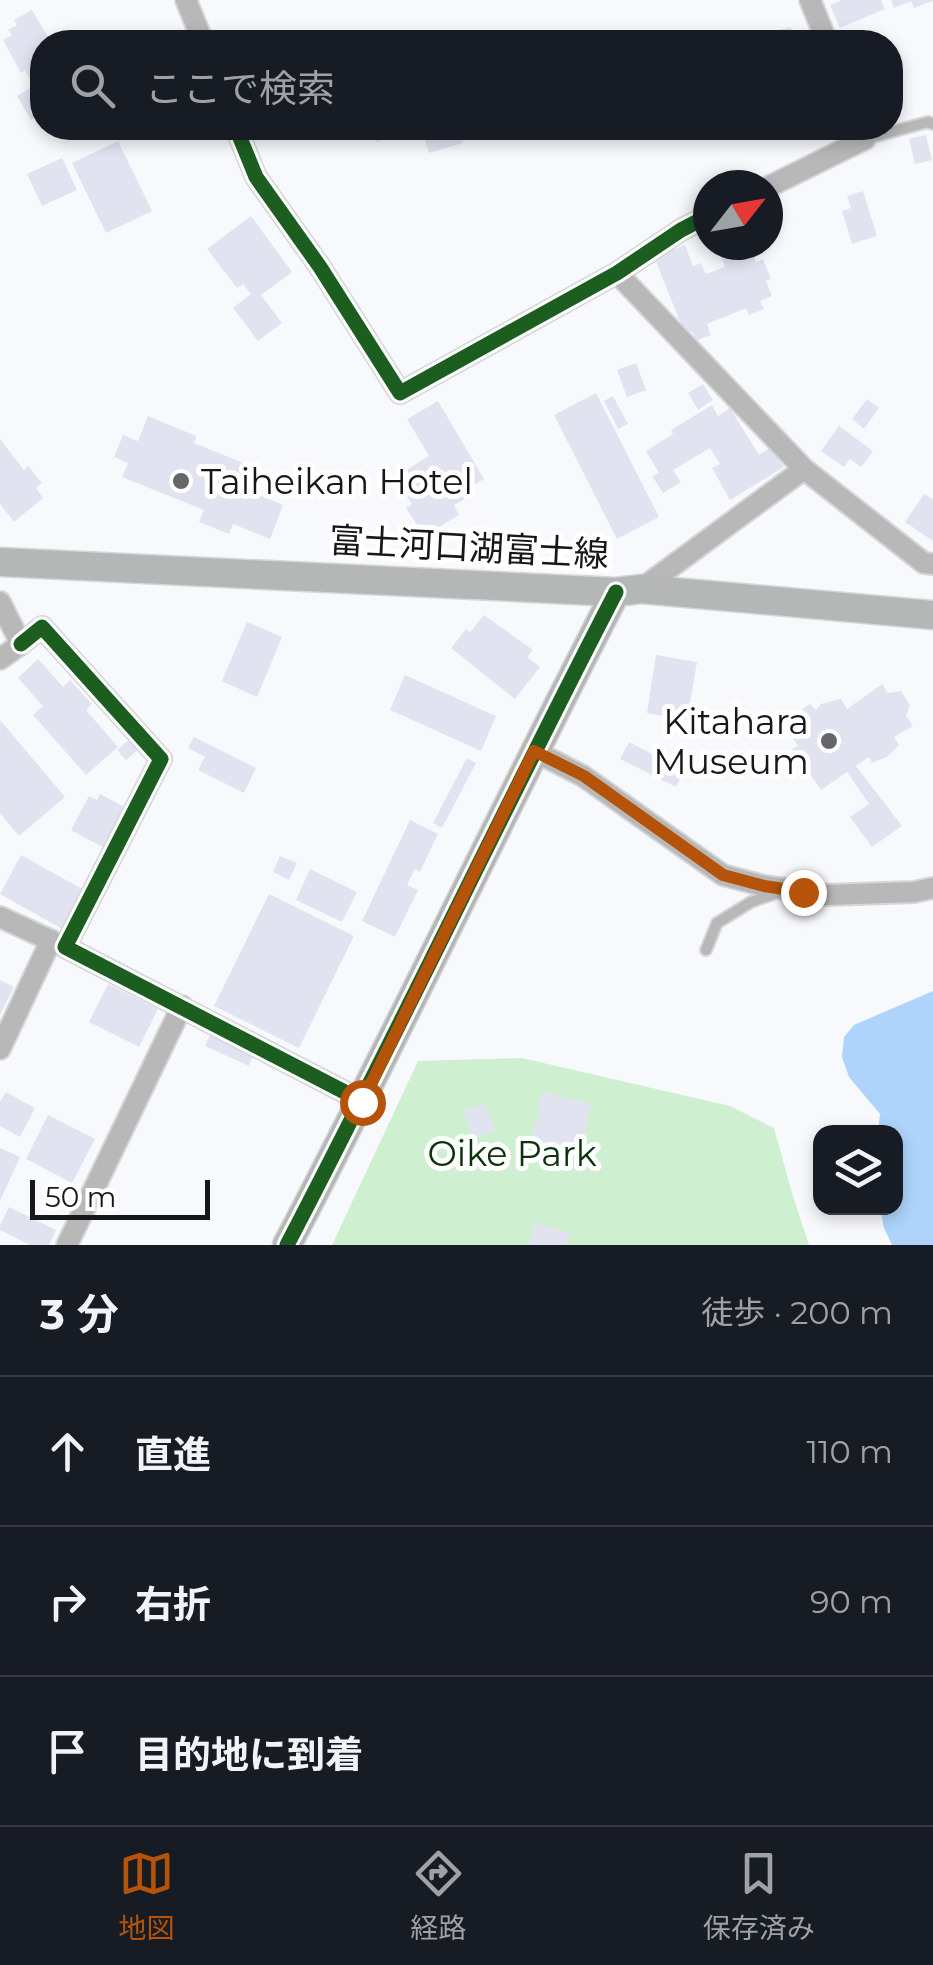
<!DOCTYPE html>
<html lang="ja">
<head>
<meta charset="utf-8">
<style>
  body { margin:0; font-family:Montserrat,"Noto Sans JP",sans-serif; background:#20242c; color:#f1f3f6 }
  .controls { position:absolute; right:30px; bottom:30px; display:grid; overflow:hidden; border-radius:20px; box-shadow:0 5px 15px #0003 }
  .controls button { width:90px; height:90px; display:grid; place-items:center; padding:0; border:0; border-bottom:2px solid #363941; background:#171b24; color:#f1f3f6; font:50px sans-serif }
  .compass { position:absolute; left:693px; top:170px; width:90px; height:90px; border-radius:50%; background:#171b24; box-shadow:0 5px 15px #0003; rotate:59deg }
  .scale { position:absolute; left:30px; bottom:25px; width:180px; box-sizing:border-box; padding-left:10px; border:5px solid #16171a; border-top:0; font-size:28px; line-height:35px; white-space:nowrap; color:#16171a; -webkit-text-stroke:8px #fff; paint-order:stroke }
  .stop { position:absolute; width:30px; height:30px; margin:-22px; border:8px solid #b45309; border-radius:50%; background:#fff }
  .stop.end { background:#b45309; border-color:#fff; box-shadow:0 2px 10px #0008 }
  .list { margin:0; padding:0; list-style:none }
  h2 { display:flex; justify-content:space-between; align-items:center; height:130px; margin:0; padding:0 40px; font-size:42px }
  h2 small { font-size:32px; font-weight:400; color:#9ea1a6 }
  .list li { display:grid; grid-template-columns:65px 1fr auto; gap:30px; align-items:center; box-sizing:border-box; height:150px; padding:0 40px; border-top:2px solid #363941 }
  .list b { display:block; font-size:38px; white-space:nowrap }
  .list em { font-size:32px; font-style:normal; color:#9ea1a6 }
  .icon { flex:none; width:55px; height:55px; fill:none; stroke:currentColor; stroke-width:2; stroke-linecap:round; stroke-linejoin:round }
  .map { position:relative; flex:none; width:933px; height:1245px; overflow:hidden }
  .search { position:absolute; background:#171b24; box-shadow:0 5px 15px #0003; left:30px; right:30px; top:30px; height:110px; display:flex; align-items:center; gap:25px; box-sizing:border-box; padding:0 35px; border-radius:40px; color:#9ea1a6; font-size:38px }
  .sheet { height:580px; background:#171b24 }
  nav { display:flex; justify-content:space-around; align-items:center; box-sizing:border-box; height:140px; border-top:2px solid #363941; background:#171b24; font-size:28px; color:#9ea1a6 }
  nav a { display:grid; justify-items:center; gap:5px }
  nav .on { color:#b45309 }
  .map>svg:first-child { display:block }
  .green { fill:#cfefd1 }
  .water { fill:#aed4fc }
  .building { fill:#e1e4f0 }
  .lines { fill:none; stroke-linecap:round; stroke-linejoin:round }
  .lane-casing { stroke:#d5d6d8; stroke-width:14 }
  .street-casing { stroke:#d5d6d8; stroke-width:24 }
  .secondary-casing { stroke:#d5d6d8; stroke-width:31 }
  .lane { stroke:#b7b8b7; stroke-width:10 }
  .street { stroke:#b7b8b7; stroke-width:20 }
  .secondary { stroke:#b5b7b7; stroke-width:28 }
  .cycleway-casing { stroke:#fff; stroke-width:21 }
  .cycleway { stroke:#1b5e20; stroke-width:15 }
  .route { stroke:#b45309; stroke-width:12 }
  .poi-dot { fill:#656669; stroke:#fff; stroke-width:4 }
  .labels { text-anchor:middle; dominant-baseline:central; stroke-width:10; stroke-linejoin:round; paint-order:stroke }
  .poi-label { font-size:35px; fill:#16171a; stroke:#fff; text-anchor:start }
  .street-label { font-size:35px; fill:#16171a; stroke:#fff }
  .park-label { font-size:35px; fill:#0a330d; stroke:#fff }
</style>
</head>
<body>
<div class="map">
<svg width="933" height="1245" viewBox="0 0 933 1245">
  <rect width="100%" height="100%" fill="#f8f9fd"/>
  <path class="green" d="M522,1058L730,1106L774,1128L792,1193L809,1245H332L418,1061Z"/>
  <path class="water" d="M933,991V1245H892L884,1228L880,1208H896V1132H878L880,1114L849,1077L842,1057L844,1037L854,1025Z"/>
  <path class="building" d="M842,0H881L885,9L840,28L830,5Z
    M891,0H933V1L914,8L911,1L894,8Z
    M32,10L51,42H42V113L31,120L17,96L34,86L25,70L21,73L3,40L12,35L8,30L17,25L14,20Z
    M791,27L794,42H750L749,37Z
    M371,128H395L397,134L377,142Z
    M421,128H459L463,143L429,153Z
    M926,135L932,160L915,164L909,139Z
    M118,141L152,211L106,233L72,163Z
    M62,158L77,190L42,206L27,174Z
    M863,191L877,236L852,244L842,211L851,208L847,196Z
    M251,216L292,272L261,295L282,323L258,341L233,308L251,294L243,284L237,288L207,249Z
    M685,245L693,266L701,263L706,274L725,267L717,245H750L756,262L763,259L771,279L766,281L772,296L760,301L764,309L749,315L746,308L707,324L711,335L696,341L692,331L685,334L654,257Z
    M636,363L646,390L627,397L617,370Z
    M703,384L713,400L698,410L688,393Z
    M596,393L659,517L617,539L554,415Z
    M613,396L628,424L618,429L604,401Z
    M867,399L879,408L864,429L852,419Z
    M438,401L484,479L461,493L465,499L454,505L459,515L424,536L406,508L412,504L403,490L410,486L402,473L429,456L407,419Z
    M712,405L718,416L730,408L759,455L771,447L784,467L730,500L712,468L720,464L710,448L673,470L681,482L663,493L652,476L659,473L646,451L673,434L671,430Z
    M148,416L196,436L194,443L246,464L237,486L283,505L270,539L233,524L229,534L199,522L204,510L122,477L128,463L114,457L123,435L138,441Z
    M839,426L873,451L861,467L850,459L844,467L821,451Z
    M0,439L24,470L28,466L42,483L36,488L43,498L14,522L0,504Z
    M924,494L933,499V541L905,522Z
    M484,615L533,650L527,657L540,667L515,699L451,648L466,629L470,632Z
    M247,622L282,637L257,697L222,681Z
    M656,655L697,662L687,720L647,713Z
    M38,659L63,687L70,680L92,704L86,710L118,747L86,775L33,715L43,706L18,678Z
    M405,675L496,716L481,751L390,710Z
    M882,684L888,693L901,691L910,705L906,716L913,726L894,737L899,745L887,757L872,763L869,757L856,766L902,826L872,847L850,817L869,804L847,772L821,790L792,749L798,746L782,723L810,704L816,710L821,704L841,699L847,709Z
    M0,720L65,797L19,836L0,813Z
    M194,737L256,768L244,793L198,770L205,757L188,748Z
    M131,738L140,748L126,760L117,750Z
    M629,742L654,755L656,752L686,767L676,787L620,759Z
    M467,758L476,763L442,828L433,823Z
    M100,794L128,809L106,849L71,830L89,796L97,800Z
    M410,820L438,834L420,872L415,869L407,885L418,890L395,937L362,921Z
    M21,855L86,891L64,930L0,894Z
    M280,856L297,863L289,880L273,872Z
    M310,869L357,892L342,922L296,900Z
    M269,894L354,936L299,1048L214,1006Z
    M0,980L14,987L0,1015Z
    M108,984L158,1009L139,1047L89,1022Z
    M211,1033L254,1053L249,1066L205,1046Z
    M6,1092L35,1108L20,1137L0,1126V1102Z
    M542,1092L591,1104L580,1155L531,1143Z
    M485,1103L495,1131L473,1139L463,1111Z
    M48,1115L95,1139L72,1183L26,1159Z
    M0,1148L20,1157L0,1201Z
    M9,1207L56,1230L49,1245H30L0,1230V1225Z
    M535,1223L570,1233L566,1245H529Z"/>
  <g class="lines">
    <defs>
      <path id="lane" d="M865,139L928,122L933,124
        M706,950L717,923L751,902L779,892"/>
      <path id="street" d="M186,0L203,42
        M810,0L827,42
        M236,128L256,177L320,267L400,393L617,273L681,230L708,216
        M768,187L865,139L860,128
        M617,273L804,469L924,563L933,564
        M641,589L804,469
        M0,602L21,644L0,659
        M21,644L42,627L161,759L65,947L362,1101
        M534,751L583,776L723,875L764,886L826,895L914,892L933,888
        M0,917L63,946
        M0,1049L51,940
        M67,1245L182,1006"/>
      <path id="secondary" d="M0,562L616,592L641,589L933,615
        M287,1245C400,1029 504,808 616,592"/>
    </defs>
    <use href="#lane" class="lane-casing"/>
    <use href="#street" class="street-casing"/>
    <use href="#secondary" class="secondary-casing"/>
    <use href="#lane" class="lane"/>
    <use href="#street" class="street"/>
    <use href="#secondary" class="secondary"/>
    <defs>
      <path id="cycleway" d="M236,128L256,177L320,267L400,393L617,273L681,230L708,216
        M21,644L42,627L161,759L65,947L362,1101
        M287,1245C400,1029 504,808 616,592"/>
    </defs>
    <use href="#cycleway" class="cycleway-casing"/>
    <use href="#cycleway" class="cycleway"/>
  </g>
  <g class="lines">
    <path class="route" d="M362,1102L534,751L584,776L723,875L764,886L803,892"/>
  </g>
  <g class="poi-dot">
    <circle cx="181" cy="481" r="10"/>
    <circle cx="829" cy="741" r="10"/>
  </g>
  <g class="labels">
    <g class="poi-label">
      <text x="201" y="481">Taiheikan Hotel</text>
      <text x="809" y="721" text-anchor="end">Kitahara<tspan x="809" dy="40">Museum</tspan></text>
    </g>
    <g class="street-label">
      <text transform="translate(469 547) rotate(3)">富士河口湖富士線</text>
    </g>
    <g class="park-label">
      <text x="512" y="1153">Oike Park</text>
    </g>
  </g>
</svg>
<div class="controls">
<button><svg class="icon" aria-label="layers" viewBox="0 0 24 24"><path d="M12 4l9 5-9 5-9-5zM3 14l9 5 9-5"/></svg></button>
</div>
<svg class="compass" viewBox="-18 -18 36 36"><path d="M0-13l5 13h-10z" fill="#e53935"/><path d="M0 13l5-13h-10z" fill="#9ea1a6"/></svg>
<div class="scale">50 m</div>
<div class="stop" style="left:362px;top:1102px"></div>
<div class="stop end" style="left:803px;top:892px"></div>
<div class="search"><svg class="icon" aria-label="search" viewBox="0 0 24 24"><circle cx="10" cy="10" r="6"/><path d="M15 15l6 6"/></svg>ここで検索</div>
</div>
<section class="sheet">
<h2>3 分<small>徒歩 · 200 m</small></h2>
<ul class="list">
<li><svg class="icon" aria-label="ahead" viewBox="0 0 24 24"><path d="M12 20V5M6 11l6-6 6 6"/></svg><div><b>直進</b></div><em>110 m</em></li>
<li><svg class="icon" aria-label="right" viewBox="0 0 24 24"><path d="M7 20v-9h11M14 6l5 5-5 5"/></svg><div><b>右折</b></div><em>90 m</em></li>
<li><svg class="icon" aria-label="arrive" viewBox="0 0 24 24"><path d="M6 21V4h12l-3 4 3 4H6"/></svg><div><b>目的地に到着</b></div></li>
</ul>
</section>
<nav>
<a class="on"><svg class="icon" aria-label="map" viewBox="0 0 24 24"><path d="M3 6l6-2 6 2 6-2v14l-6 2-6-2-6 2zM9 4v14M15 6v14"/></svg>地図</a>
<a><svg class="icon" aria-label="directions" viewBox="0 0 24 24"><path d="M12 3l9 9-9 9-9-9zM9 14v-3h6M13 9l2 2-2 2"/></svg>経路</a>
<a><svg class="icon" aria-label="saved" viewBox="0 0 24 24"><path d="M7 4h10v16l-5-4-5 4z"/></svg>保存済み</a>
</nav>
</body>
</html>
